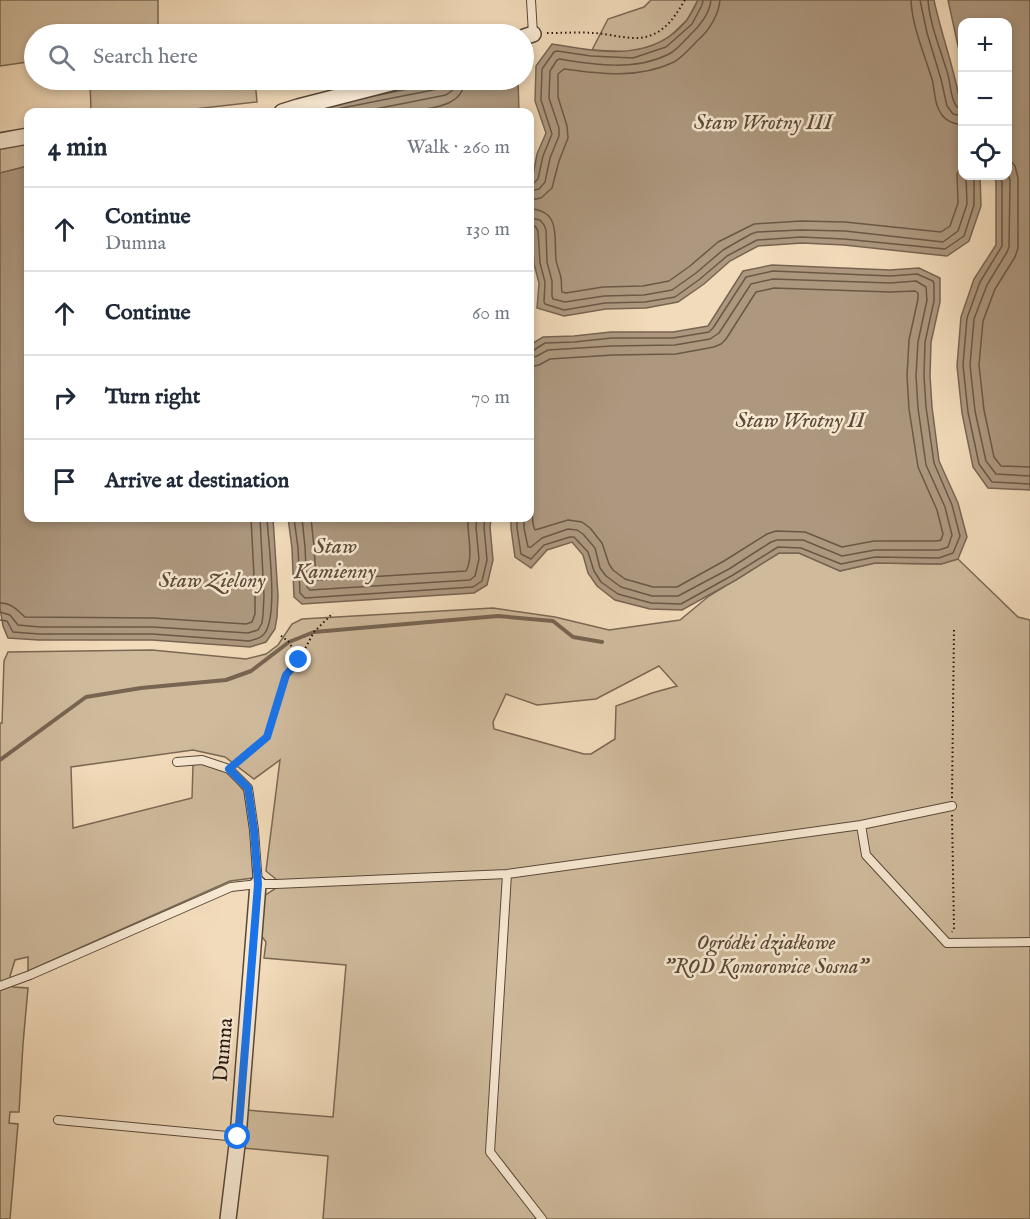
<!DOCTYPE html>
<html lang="en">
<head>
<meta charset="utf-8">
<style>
  body { margin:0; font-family:"IM FELL English",serif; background:#f6f6f7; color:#1f2937 }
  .controls { position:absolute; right:18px; top:18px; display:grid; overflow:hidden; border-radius:12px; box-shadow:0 3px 9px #0003 }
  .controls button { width:54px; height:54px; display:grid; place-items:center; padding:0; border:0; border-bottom:2px solid #e0e1e3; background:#fff; color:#1f2937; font:30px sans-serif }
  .stop { position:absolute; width:18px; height:18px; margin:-14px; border:4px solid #1a73e8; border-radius:50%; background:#fff }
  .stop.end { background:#1a73e8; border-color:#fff; box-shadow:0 2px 6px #0008 }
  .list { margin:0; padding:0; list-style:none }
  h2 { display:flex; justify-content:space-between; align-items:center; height:78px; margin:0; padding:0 24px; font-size:26px }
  h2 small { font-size:20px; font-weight:400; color:#747a83 }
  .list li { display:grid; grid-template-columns:39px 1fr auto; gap:18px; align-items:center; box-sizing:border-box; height:84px; padding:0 24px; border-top:2px solid #e0e1e3 }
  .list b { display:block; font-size:22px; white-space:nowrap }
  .list p { margin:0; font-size:20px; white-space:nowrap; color:#747a83 }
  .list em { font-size:20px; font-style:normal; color:#747a83 }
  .icon { flex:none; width:33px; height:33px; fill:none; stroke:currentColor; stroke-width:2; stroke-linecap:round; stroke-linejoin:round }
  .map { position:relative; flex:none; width:1030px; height:1219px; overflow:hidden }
  .search { position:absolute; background:#fff; box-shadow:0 3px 9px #0003; left:24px; top:24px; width:510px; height:66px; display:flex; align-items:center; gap:15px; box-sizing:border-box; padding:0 21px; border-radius:33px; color:#747a83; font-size:22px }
  .panel { position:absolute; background:#fff; box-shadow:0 3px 9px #0003; left:24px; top:108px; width:510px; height:414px; border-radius:12px }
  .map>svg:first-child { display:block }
  .green { fill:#cfba9c; stroke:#7a6854; stroke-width:1.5; fill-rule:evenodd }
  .water { fill:#ad987f; stroke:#776451; stroke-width:1.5 }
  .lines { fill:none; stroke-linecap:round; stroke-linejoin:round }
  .shore { stroke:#6a5846; stroke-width:1.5 }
  .stream { stroke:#776451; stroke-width:4 }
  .lane-casing { stroke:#594838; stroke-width:10 }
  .street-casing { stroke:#594838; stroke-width:18 }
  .path { stroke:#26170c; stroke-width:2; stroke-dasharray:1.5 3; stroke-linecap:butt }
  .lane { stroke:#f7e8d2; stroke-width:8 }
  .street { stroke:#f7e8d2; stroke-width:15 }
  .route { stroke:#1a73e8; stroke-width:8 }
  .labels { text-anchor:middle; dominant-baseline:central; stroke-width:5; stroke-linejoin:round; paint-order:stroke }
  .park-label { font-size:21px; font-style:italic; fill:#594837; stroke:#f7e8d2 }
  .street-label { font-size:21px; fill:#26170c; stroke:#f7e8d2 }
  .water-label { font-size:22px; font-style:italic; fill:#5c4b3a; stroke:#f7e8d2 }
</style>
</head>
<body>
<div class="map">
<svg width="1030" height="1219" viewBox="0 0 1030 1219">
  <rect width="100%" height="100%" fill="#f2dbba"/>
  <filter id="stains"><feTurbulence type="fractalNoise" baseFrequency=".00333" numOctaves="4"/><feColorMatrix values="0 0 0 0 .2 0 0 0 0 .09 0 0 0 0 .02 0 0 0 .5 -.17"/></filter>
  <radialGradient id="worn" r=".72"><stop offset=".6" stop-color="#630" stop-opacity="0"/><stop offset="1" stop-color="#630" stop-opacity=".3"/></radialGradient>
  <path class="green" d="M0,0H158V34H34V61L0,66Z
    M651,0H698L687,20L664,42L633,52L592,50L608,19L644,7Z
    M90,80H255L257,102L168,112H91Z
    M28,139V166L0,173V144Z
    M779,553H799L840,571L875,563L941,564L958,559L1018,617L1030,620V1219H323L328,1156L243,1148L246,1110L333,1117L346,965L264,958L266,942L260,934L264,896L276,888L277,880L266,871L280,760L254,779L225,757L193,750L71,767L73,828L192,798L193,765L199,763L228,771L244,791L250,831L253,878L230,881L28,971V957L15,960L10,976L13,987L28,988L23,1044L19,1112H10L9,1123L18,1124L10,1219H0V723H2L4,661L8,652L152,650L246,659L266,654L278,645L292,624L302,619L493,608L555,617L609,630L680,620L709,596ZM659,666L677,686L652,693L616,706L615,739L591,754H584L494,729L493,722L506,694L537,705L596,699Z"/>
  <path class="water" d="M698,0H934C942,38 957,75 962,114C965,134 962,156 962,176H980L981,206L969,241L947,256L844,245L802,243L758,246L730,261L704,284L678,302L646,308L606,309L564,316L537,308L539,283L534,264L531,217V185L537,154L546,133L535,101L536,66L552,44C600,52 652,63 687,20C691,14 695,7 698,0Z
    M948,0H1030V490L988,488L973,467L962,413L957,366L961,317L974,279L996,245V182L994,176H1008V22H962V64Z
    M449,80H518L519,112H311L335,104L442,82Z
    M28,166V518H273L278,596L277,617L275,629L266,642L250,647L152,640H39L8,638L3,626L0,608V173Z
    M772,265L890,270L919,268L940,278V302L931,342L930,376L932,407L939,461L958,503L967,537L958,559L941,564L875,563L840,571L799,553H779L736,580L682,610L650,609L615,600L597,586L588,573L583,555L572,542L547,550L531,568L515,557L511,528V518H530V345L543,337L574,336L611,332H673L708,326L743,271Z
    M288,518H491L490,527L493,560L487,585L474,593L302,604L294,597L292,548Z"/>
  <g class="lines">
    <path class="shore" d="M911,0C912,26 924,53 932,79C935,90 934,105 942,115C947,122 954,124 962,125
      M920,0L927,33L941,79L947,106L953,114L962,116
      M928,0C930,26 941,50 948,75C951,85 950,99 957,107L962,108
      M328,112L337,109L443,88L447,85L448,80
      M360,112L446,95L454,89L456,80
      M407,112C429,108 463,108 465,80
      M1008,158L1015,166L1018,178V248L1015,257L995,289L983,321L979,365L984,410L994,457L1001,466L1030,467
      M1008,173L1010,181L1009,247L1007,252L987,285L974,319L970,365L975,411L986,461L996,474L1030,476
      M1000,176L1002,182V246L980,282L967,318L963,365L968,412L979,464L992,482L1030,484
      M530,183H534L538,179L543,156L552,134L541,100L542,69L554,52L557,51L591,56L633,58L666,47L692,24L702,5L703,0
      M530,191L539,189L545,182L550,158L559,136V128L549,98L550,71L557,60L560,59C595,65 636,71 669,54C677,50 684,41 690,35C699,27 710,13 711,0
      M530,200L541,198L552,188L559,161L568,138L567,126L558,97V74L564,69C600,74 639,79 674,62C683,57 691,47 698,40C709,31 719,14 720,0
      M530,209C561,210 554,238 556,260C557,266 560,272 561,278C562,283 561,288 562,292L566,293L603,287L643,286L669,281L690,266L718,242L754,224L801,221L845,222L941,232L950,226L958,203L957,174L962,162
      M530,218L540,220L544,225L546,230L547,262L552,281V296L553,299L565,302L604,296L644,295L672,290L696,273L723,250L751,234L757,232L801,230L845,231L943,242L958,231L967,204L966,176
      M530,225L535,226L538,231L540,263L545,282L544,302L545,304L564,310L605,303L645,302L675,297L700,279L727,256L757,240L801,237L844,239L945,249L964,236L974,205V176
      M530,367L539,365L550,359L613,355L676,354L714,347L721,344L726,339L756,292L774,288L890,292L915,291L918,293V299L909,340L907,376L909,409L918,467L937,510L943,534L941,540L937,541H874L842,547L805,532L776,531L767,534L724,561L677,587H653L625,579L613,570L609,564L602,543L590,528L582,522L568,520L535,530C531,522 534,514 530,506
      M294,518L298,548L300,593L305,598L473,587L482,581L487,560L484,527L485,518
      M302,518L305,547L307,587L310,590L470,580L475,576L479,559L476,527L477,518
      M311,518L314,547L316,578L318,580L466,571C474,556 467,535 468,518
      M517,518V528L521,554L531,559L544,545L570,537H574L588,552L594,571L601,582L618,594L651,603L681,604L733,575L778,547L801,548L841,564L875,557L939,558L953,553L960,536L952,505L934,463L926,407L924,376L925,342L934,301V284L933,281L917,274L890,276L773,271L746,277L713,328L709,332L673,338H612L574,342L545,343L534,350H530
      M524,518V528L528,547H531L542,538L568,529L577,530L583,534L595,548L600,568L606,576L621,587L652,596H678L729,569L771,542L777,540H803L842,556L875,550H939L948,547L952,535L945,507L926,465L918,408L916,376L918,342L927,300L926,287L916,281L890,283L773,279L751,284L719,333L710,339L675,345L612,346L548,350L537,356L530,358
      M0,603C12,603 17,610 25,617L153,618L246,624L252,622L255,614V596L251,518
      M0,612L10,615L18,625L40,627H153L248,633L258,630L262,623L263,615L264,596L260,518
      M0,620L7,621L13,632L39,634H152L249,641C252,640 259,639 262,636C280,623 268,541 267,518"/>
    <path class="stream" d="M0,760L86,697L141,688L226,680L251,671L289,642L314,632L498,616L553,621L573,637L602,642"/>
    <defs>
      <path id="lane" d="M531,0L533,34
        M177,762L202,760L229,769L248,788L254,830L258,884
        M861,825L866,855L947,943L1030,942
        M507,874L490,1152L542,1219
        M0,986L30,975L231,887L258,884H276L507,874L861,825L952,806
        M58,1120L238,1137"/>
      <path id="street" d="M524,37L533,34
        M282,112L298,107L403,80
        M0,141L28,136
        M228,1219L238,1137L258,884"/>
    </defs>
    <use href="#lane" class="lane-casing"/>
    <use href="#street" class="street-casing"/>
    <path class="path" d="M547,33C563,33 579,32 594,33C613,34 636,43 654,34C669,27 677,13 685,0
      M299,660L314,632L333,613
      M237,762L267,737L286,675L299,660L289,642L280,635
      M952,798L954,628
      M952,815L954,928L952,932"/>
    <use href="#lane" class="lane"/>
    <use href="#street" class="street"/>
  </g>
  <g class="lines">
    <path class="route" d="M238,1137L258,884L254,830L248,788L229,769L267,737L286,675L299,660"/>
  </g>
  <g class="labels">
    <g class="park-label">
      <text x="766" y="943">Ogródki działkowe<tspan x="766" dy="24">"ROD Komorowice Sosna"</tspan></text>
    </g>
    <g class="street-label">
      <text transform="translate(224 1050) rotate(-85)">Dumna</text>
    </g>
    <g class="water-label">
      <text x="763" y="123">Staw Wrotny III</text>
      <text x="800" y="421">Staw Wrotny II</text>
      <text x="335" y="547">Staw<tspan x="335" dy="25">Kamienny</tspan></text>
      <text x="212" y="581">Staw Zielony</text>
    </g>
  </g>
  <rect width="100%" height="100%" filter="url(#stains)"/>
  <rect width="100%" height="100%" fill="url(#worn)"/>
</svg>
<div class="controls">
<button>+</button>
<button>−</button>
<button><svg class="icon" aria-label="locate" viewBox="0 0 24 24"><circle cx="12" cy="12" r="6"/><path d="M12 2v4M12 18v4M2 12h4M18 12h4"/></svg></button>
</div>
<div class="stop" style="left:238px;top:1137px"></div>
<div class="stop end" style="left:299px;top:660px"></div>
<div class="search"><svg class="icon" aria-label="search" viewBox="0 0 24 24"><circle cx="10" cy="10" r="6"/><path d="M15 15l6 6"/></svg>Search here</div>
<section class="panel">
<h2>4 min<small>Walk · 260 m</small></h2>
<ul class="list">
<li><svg class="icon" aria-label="ahead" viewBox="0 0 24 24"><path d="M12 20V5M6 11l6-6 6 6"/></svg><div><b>Continue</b><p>Dumna</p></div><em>130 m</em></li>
<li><svg class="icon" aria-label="ahead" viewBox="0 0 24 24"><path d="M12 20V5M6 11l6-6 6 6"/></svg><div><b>Continue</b></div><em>60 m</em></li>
<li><svg class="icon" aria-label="right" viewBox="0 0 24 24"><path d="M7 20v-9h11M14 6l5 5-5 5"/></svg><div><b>Turn right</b></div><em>70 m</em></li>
<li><svg class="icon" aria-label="arrive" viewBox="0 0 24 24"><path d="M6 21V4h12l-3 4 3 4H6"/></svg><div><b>Arrive at destination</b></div></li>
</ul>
</section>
</div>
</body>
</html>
